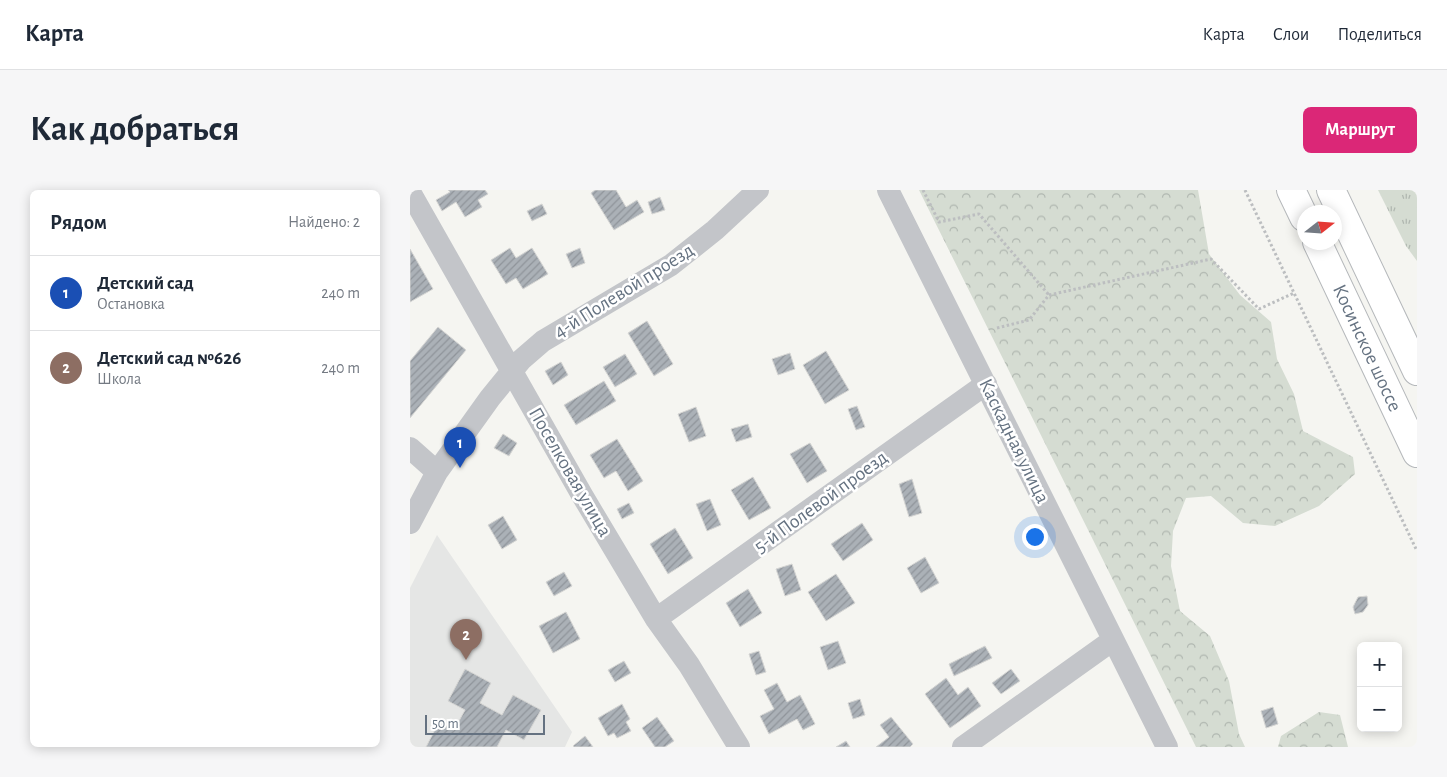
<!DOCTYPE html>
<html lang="ru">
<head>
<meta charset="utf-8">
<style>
  body { margin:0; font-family:"Alegreya Sans",sans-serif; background:#f6f6f7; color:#1f2937 }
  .controls { position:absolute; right:15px; bottom:15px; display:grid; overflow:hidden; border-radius:8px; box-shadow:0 2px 12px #0003 }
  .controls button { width:45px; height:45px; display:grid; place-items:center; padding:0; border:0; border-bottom:1px solid #e0e1e3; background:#fff; color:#1f2937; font:25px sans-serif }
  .compass { position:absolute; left:887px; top:15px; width:45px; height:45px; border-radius:50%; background:#fff; box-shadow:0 2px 12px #0003; rotate:73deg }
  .scale { position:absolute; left:15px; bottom:12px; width:120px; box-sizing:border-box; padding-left:5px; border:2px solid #657281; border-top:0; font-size:14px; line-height:18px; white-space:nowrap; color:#657281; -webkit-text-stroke:4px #fff; paint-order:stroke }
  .you { position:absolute; left:624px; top:346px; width:18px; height:18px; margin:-12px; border:4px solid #fff; border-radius:50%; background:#1a73e8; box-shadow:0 0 0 8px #1a73e833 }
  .badge { display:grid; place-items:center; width:32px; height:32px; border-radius:50%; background:#db2777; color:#fff; font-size:16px; font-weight:700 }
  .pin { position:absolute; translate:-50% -41px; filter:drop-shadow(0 1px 2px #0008) }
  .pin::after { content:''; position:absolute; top:26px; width:18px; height:15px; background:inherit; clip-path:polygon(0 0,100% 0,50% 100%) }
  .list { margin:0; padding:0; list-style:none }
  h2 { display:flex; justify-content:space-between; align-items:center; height:65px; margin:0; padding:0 20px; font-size:21px }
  h2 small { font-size:16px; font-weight:400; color:#747a83 }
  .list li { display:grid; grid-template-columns:32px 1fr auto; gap:15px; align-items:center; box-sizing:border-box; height:75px; padding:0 20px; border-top:1px solid #e0e1e3 }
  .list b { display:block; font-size:19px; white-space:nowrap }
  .list p { margin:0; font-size:16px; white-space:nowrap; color:#747a83 }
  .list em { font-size:16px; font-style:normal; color:#747a83 }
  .map { position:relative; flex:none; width:1007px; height:557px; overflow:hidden; border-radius:8px }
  header { display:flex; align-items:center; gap:30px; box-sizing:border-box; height:70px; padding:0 25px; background:#fff; border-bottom:1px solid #e0e1e3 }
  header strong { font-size:24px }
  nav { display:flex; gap:28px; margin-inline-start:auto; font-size:18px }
  .intro { display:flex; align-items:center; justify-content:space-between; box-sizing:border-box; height:120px; padding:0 30px }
  h1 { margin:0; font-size:35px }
  .button { padding:12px 22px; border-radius:8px; background:#db2777; color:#fff; font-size:18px; font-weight:700 }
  main { display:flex; gap:30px; padding:0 30px }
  aside { flex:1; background:#fff; border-radius:8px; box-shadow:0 2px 12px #0003 }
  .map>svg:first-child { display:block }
  .built { fill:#e5e6e5 }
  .grass { fill:url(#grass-tufts) }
  .forest { fill:url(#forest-crowns) }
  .building { fill:url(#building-hatch); stroke:#d6d6d4 }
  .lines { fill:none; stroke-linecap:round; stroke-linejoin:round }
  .highway-casing { stroke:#b5b8bb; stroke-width:30 }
  .path { stroke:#bcbec0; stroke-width:3; stroke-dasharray:2.5 2.5; stroke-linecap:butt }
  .minor { stroke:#c3c5c9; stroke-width:22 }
  .highway { stroke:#fff; stroke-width:28 }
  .labels { text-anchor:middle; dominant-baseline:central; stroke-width:5; stroke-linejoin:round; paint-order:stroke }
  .street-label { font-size:20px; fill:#657281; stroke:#fff }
</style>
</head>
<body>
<header>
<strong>Карта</strong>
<nav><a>Карта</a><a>Слои</a><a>Поделиться</a></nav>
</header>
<div class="intro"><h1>Как добраться</h1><a class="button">Маршрут</a></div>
<main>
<aside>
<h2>Рядом<small>Найдено: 2</small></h2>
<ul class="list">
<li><span class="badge" style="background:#1a4fb4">1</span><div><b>Детский сад</b><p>Остановка</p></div><em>240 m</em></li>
<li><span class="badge" style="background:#8d6e63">2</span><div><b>Детский сад №626</b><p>Школа</p></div><em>240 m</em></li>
</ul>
</aside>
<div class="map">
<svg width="1007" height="557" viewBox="0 0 1007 557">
  <defs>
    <pattern id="grass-tufts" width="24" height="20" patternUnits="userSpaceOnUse" patternTransform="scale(1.25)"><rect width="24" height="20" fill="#d5dcd2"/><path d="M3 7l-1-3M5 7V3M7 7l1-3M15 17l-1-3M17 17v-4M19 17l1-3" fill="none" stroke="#b0b7b0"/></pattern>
    <pattern id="forest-crowns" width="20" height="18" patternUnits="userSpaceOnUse" patternTransform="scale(1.25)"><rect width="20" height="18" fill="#d5dcd2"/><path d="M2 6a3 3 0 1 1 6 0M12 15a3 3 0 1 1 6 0" fill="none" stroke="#b0b7b0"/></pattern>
    <pattern id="building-hatch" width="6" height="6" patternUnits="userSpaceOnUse" patternTransform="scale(1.25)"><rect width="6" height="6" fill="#abb1b7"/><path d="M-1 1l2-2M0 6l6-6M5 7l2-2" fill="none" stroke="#8f949a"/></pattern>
  </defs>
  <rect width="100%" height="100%" fill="#f5f5f1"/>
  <path class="built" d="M27,345L162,542L155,557H0V398Z"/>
  <path class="grass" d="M968,0H1007V71L996,56Z"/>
  <path class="forest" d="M509,0H788L799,64L830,105L861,132L867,169L884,204L893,241L943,267L945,284L909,316L865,336L833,333L801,306L776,308L763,341L761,376L770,421L800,446L819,491L829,544L835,557H786Z
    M909,522L930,525L938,557H868L871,546Z"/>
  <path class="building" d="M38,0H75L78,4L68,10L72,17L55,27L46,12L32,21L26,10L40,2Z
    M185,0H206L216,17L227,10L234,22L204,40L181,3Z
    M250,7L255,20L242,24L238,12Z
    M132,14L137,24L122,31L117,21Z
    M100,58L106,68L122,58L138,84L113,99L106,88L96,94L81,70Z
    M170,58L175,73L162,78L156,64Z
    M0,59L23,99L0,112Z
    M237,131L263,174L244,186L218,143Z
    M28,137L56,160L0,228V171Z
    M416,161L439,200L415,214L393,175Z
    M380,163L385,179L368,185L362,169Z
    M215,164L227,184L205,197L193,177Z
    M151,172L158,185L143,195L135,181Z
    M194,191L206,211L166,235L154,215Z
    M447,216L455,237L446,240L438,219Z
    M286,217L296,246L279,252L268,224Z
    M338,234L342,247L326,252L321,239Z
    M93,244L107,253L99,266L84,258Z
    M207,249L233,291L218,301L206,281L194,288L180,265Z
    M400,253L417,281L397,293L380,264Z
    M343,287L361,318L339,330L321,300Z
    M502,289L512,323L499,327L489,294Z
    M300,309L311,335L297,341L286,314Z
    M219,313L224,323L212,329L207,319Z
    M93,326L107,350L92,359L78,335Z
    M452,333L463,350L433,371L421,354Z
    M265,338L283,368L258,384L240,354Z
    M515,367L529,393L511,403L497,378Z
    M382,374L391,400L375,406L366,379Z
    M154,382L162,396L144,406L136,392Z
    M426,384L445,413L416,431L398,402Z
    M338,399L352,423L330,437L316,413Z
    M957,406L958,415L953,422L945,424L943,417L948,407Z
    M156,422L170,449L143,463L129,436Z
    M428,451L436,473L418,480L410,457Z
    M575,456L582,468L544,486L539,474Z
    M349,461L356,482L346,485L339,464Z
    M214,471L221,483L205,492L198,480Z
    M55,479L81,493L70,513L92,525L103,505L131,520L114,550L96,540L87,557H16L29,532L44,540L55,520L38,511Z
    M601,479L610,491L591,504L582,493Z
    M536,488L548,505L558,497L571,516L540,538L515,504Z
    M367,493L377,512L390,505L405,534L393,540L387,529L359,544L350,526L364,519L354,500Z
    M450,509L455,525L443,529L438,513Z
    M212,514L220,529L216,532L221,541L207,548L204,543L198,546L188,528Z
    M863,517L868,534L856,538L851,521Z
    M247,527L264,551L255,557H245L232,538Z
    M481,527L503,554L500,557H466L479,547L470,535Z
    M175,546L183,557H164L163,556Z
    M436,551L440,557H426Z"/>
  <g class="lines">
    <defs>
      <path id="highway" d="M881,0L894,27
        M921,0L1007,181
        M907,52L1007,263"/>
    </defs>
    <use href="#highway" class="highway-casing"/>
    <path class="path" d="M513,0L529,32L569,24L639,105
      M835,0L1007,361
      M587,138L619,130L639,105L801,69L849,119L884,103"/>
    <path class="minor" d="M478,0L757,557
      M0,2L172,305L246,429L279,475L329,557
      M0,258L27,282
      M0,333L27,282L80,208L111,170L133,151L261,75L305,40L348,0
      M246,429L576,194
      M553,557L703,450"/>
    <use href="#highway" class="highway"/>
  </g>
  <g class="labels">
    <g class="street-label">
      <text transform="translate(214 101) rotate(-32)">4-й Полевой проезд</text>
      <text transform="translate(957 158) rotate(65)">Косинское шоссе</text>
      <text transform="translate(604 251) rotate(64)">Каскадная улица</text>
      <text transform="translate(160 282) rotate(60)">Поселковая улица</text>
      <text transform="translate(411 312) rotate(-36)">5-й Полевой проезд</text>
    </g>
  </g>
</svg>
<div class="controls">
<button>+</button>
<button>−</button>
</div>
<svg class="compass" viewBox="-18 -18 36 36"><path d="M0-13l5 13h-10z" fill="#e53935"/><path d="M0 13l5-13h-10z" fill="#747a83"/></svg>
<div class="scale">50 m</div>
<div class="you"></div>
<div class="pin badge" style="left:50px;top:278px;background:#1a4fb4">1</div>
<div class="pin badge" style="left:56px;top:470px;background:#8d6e63">2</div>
</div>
</main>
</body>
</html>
